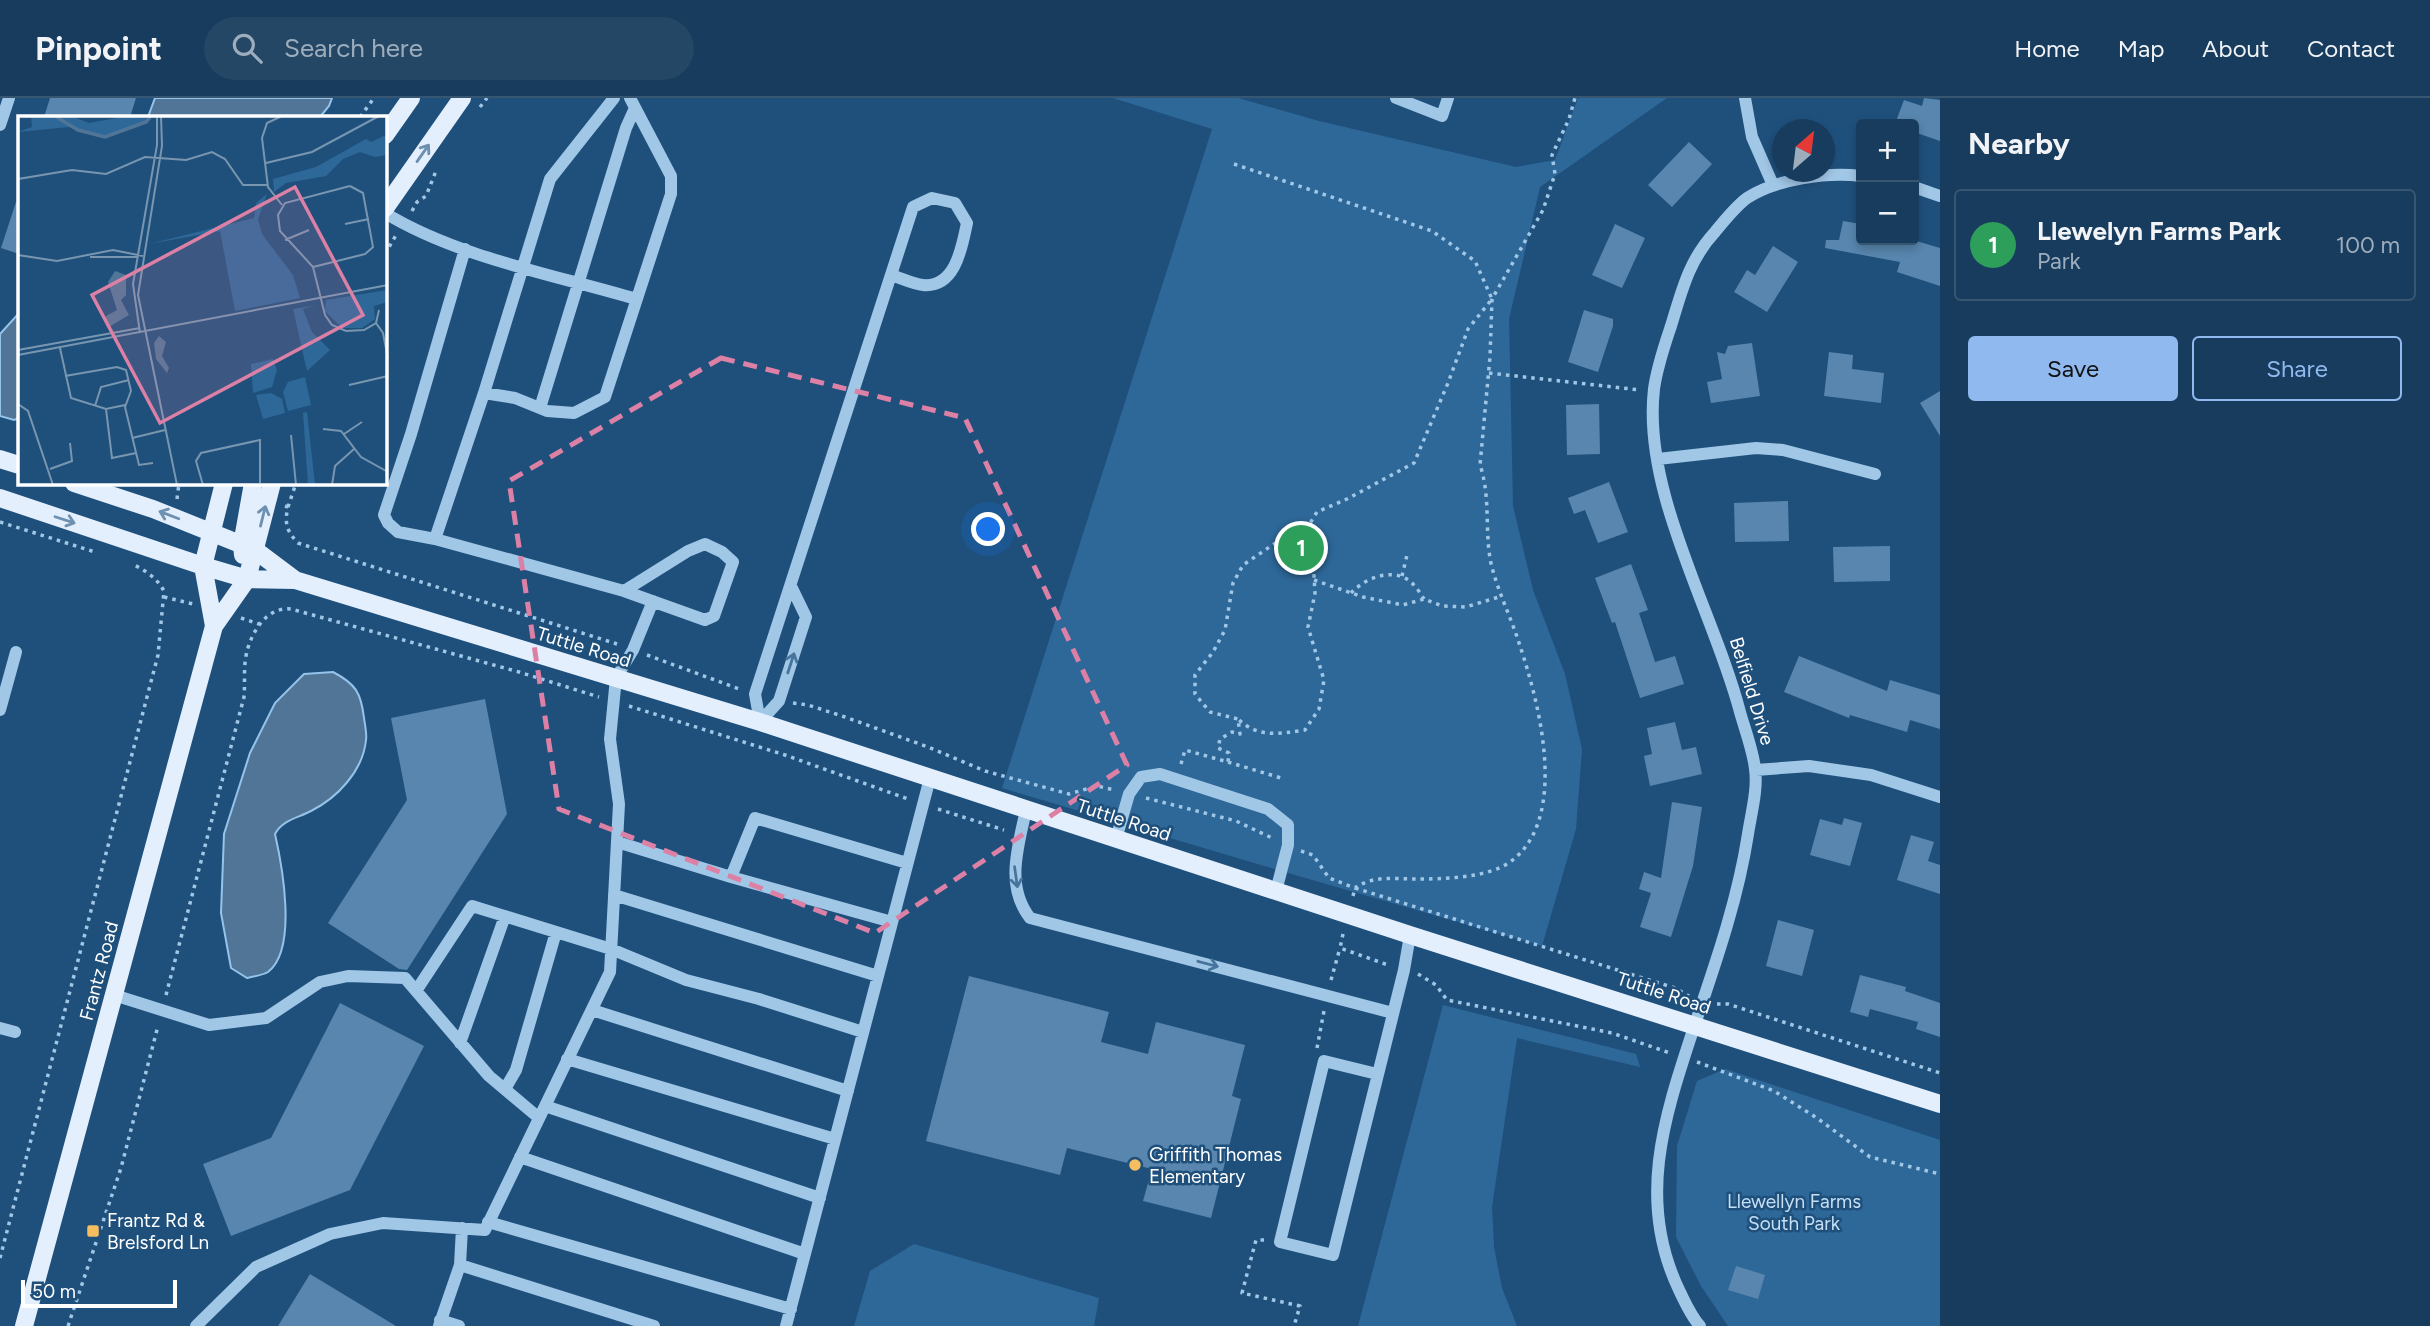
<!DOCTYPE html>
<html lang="en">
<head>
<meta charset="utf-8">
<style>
  body { margin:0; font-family:Figtree,sans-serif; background:#244766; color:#f1f3f6 }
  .controls { position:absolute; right:21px; top:21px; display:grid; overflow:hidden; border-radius:7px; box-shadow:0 4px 10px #0003 }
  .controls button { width:63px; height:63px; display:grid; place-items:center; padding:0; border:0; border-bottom:2px solid #365672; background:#173c5d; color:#f1f3f6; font:35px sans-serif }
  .compass { position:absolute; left:1772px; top:21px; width:63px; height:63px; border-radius:50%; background:#173c5d; box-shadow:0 4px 10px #0003; rotate:28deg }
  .scale { position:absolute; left:21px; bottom:18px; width:156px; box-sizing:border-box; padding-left:7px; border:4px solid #fff; border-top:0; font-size:19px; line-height:24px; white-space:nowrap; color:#fff; -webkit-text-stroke:5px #1f507c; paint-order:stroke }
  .you { position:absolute; left:989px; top:432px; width:24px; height:24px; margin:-18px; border:5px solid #fff; border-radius:50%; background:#1a73e8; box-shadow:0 0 0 10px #1a73e833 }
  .badge { display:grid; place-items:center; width:46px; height:46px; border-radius:50%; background:#90b9f0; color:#fff; font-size:23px; font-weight:700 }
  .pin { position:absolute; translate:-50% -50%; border:4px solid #fff; box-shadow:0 2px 7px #0006 }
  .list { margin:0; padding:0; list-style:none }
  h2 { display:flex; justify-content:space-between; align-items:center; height:91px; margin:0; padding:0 28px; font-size:30px }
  h2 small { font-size:23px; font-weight:400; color:#9eadbc }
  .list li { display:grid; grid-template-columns:46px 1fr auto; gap:21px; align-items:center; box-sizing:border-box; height:112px; margin:0 14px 14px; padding:0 14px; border:2px solid #365672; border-radius:7px }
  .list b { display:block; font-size:26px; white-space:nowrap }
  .list p { margin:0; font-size:23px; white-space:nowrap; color:#9eadbc }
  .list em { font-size:23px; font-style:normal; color:#9eadbc }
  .actions { display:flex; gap:14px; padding:21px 28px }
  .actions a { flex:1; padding:16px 0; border:2px solid #90b9f0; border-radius:7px; text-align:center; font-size:24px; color:#90b9f0 }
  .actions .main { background:#90b9f0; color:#111 }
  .icon { flex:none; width:38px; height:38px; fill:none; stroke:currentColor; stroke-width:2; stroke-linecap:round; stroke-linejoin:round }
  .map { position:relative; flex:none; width:1940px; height:1228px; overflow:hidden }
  header { display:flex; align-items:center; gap:42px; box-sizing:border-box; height:98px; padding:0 35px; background:#173c5d; border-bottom:2px solid #365672 }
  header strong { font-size:33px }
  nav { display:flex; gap:38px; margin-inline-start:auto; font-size:24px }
  .search { width:490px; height:63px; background:#244766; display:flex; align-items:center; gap:18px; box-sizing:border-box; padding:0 24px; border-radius:38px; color:#9eadbc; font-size:26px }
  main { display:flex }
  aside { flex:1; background:#173c5d }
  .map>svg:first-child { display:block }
  .green { fill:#2e6899 }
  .water { fill:#517597; stroke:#95c3e9; stroke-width:2 }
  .building { fill:#5886ae }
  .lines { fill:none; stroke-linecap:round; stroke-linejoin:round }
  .path { stroke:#a1c7e7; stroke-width:3.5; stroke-dasharray:3.5 5; stroke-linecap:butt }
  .minor { stroke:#a1c7e7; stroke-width:12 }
  .major { stroke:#e3effd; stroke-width:18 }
  .oneway { stroke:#6d90b0 }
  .oneway2 { stroke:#46749c }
  .marked { fill:none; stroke:#dd80a5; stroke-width:5; stroke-dasharray:14 9; stroke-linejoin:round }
  .poi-dot { fill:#f5be61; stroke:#1f507c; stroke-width:2.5 }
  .labels { text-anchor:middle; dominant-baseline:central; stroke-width:5; stroke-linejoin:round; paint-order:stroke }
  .street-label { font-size:19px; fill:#fff; stroke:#1f507c }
  .poi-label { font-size:19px; fill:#fff; stroke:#1f507c; text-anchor:start }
  .park-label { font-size:19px; fill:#c5dff5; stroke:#1f507c }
  .inset-river { fill:none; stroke:#517597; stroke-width:3.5 }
  .inset-road { fill:none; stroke:#7996b0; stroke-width:2 }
  .view { fill:#dd80a5; fill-opacity:0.15; stroke:#dd80a5; stroke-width:3.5 }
  .inset-edge { fill:none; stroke:#fff; stroke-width:3.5 }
</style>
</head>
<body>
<header>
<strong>Pinpoint</strong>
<div class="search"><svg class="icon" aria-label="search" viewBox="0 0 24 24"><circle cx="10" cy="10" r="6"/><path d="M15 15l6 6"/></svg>Search here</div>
<nav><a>Home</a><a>Map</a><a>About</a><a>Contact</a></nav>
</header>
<main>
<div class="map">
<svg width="1940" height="1228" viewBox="0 0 1940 1228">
  <rect width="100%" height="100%" fill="#1f507c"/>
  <path class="green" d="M1113,0H1238L1319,23L1516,69L1555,62L1578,0H1667L1540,89L1509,221L1513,408L1533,492L1565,576L1582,651L1576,731L1542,848L1281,773L1002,690L1212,31Z
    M1443,907L1636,956L1640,969L1517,940L1492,1109L1494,1149L1502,1190L1517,1228H1358Z
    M1725,971L1940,1042V1228H1728L1701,1188L1676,1139L1677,1048L1697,983Z
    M914,1146L1099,1200L1094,1228H854L870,1173Z"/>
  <path class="water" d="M155,0H332L329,8L320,19H148Z
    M19,215V320L14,322L0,318V236Z
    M333,574C356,586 361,595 364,620C365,627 367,636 366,642C363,673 337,700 311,713C298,720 282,722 275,736C282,767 298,851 268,874C263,877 252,879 247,880L231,870L221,815L224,736L250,655L275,605L304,576Z"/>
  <path class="building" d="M50,0H136L130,19H44Z
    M1924,0L1940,2V43L1914,34V26H1895L1904,2L1922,8Z
    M1689,44L1712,66L1672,109L1648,87Z
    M16,104L19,105V156L1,150Z
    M1843,123L1861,126V142H1913L1940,150V188L1897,174L1900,164L1825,150L1826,142H1839Z
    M1615,126L1645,140L1622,190L1592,177Z
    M1773,148L1798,164L1767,214L1734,194L1747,172L1755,177Z
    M1584,212L1613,221V228L1598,274L1568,264Z
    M1752,245L1760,298L1711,305L1707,284L1722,281L1717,254L1725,256L1728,248Z
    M1829,254L1853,257L1852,271L1884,275L1881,305L1824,298Z
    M1940,293V338L1920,305Z
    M1599,306L1600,356L1567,357L1566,307Z
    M1609,384L1628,434L1598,445L1585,412L1574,416L1568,400Z
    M1788,403L1789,443L1735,444L1734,405Z
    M1890,448V483L1834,484L1833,449Z
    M1631,466L1648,512L1639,515L1655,564L1675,558L1684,586L1640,600L1615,524L1612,525L1595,480Z
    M1799,558L1887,593L1890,582L1940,597V631L1910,622L1907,634L1850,617L1849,620L1784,594Z
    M485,601L507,716L407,872L399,871L328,825L407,702L391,620Z
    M1675,624L1682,652L1696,649L1702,676L1650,688L1644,658L1652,656L1647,630Z
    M1672,704L1702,709L1693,768L1671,839L1640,829L1651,795L1639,791L1644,774L1661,780Z
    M1844,720L1862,725L1850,768L1810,757L1820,721L1842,727Z
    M1911,737L1934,744L1928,763L1940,767V796L1897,782Z
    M1778,822L1814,832L1802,878L1766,868Z
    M1860,877L1906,889L1905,893L1940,905V939L1916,931L1918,924L1870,911L1868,919L1850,914Z
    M969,878L1109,914L1101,944L1148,956L1156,924L1245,947L1232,998L1241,1001L1211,1120L1143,1103L1152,1071L1067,1050L1060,1077L926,1043Z
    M340,905L424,948L350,1092L231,1138L203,1066L271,1040Z
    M1736,1168L1765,1177L1758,1201L1728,1192Z
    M310,1176L396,1228H278Z"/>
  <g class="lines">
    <path class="path" d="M480,9L487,0
      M360,19L374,0
      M1234,66L1432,133L1475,163L1492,201L1468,231L1448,285L1414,365L1347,401L1317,414L1301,440
      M412,113L417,104L426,98L436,73
      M385,156L396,137
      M1489,275L1640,292
      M177,401L179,385
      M285,408L288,409C284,425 287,434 298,445L617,546
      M288,409L296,385
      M0,424L95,454
      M1402,478L1407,457
      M1314,482L1363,499L1403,507L1424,501L1442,508L1466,509L1502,498
      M1351,495C1363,482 1387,471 1405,480C1413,484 1419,493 1424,501
      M164,499L193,506
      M241,520L259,526
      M647,557L742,592
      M793,605L808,607L845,619L928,649L985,673L1069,696L1097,688L1115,692
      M629,608L785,657L908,701
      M1228,664L1281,680
      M1181,666L1185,652L1228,664L1229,655L1218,650L1220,641L1232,634L1240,636L1238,621L1210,614L1195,596V577L1213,554L1225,532L1233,485L1243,467L1274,446L1301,440L1313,462L1315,495L1308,529L1324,582L1319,611L1305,632C1279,636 1258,640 1238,621
      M1146,700L1236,723L1272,740
      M938,711L1004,732
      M1301,753L1313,757L1329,780L1355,790C1373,777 1395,781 1416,781C1444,781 1487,780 1510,764C1570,721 1539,605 1520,548C1512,522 1500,498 1493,473C1483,440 1492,402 1480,367L1490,259L1492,201L1543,112L1555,76L1552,57L1569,21L1575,0
      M1353,798L1355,790L1675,890L1689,898
      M1343,836L1340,850L1388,867
      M1418,876L1436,887L1447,902L1612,935L1670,955
      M1331,882L1340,850
      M166,897L244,599C245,587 244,576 245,565C247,541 264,508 291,511L519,574L599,599
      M1717,906H1728L1940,975
      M1317,950L1324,913
      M1697,964L1774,993L1817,1020L1870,1059L1940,1076
      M1264,1142H1256L1242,1195L1300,1208L1294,1228
      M0,1160L158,557L164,493C157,480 145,472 132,466
      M68,1228L121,1070L158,928"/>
    <path class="minor" d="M1396,0L1442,18L1448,0
      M1745,0L1752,39L1773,87
      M0,27L9,0
      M1914,89L1940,98
      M385,115C457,159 555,177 636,201
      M465,151L411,336L384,417L388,425L398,434L435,441L624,493L705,522L714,518L733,464L722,454L705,446L688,453L624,493
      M484,295L550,81L614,0
      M540,310L626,30L635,10
      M1658,361L1756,350L1783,352L1875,376
      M435,441L484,295L515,300L547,313L574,315L605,299L671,96V78L630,0
      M0,612L16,554
      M760,624L755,596L913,109L932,100L955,105L967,125C962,148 956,190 923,187C913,186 901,180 891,177
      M760,624L779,603L806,519L791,488
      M1756,672L1809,668L1871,677L1940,699
      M1026,712C1018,749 1005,788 1030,820L1393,915
      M1116,741L1129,696L1141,679L1160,676L1268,711L1288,727V747L1276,793
      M617,744L731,779L755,720L907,765
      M731,779L892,824
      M614,797L878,878
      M416,893L472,808L611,851L686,882L759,901L863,934
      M114,897L209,927L266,920L320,884L348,878L405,880L489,978L539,1020
      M592,912L848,993
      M0,930L15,934
      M460,945L505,818
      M567,961L835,1041
      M1377,976L1324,963L1280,1144L1333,1157L1404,872L1410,837
      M505,991L516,972L556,834
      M545,1008L820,1100
      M520,1059L805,1156
      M488,1124L791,1211
      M460,1167L654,1228
      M440,1222L459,1228
      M196,1228L256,1169L330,1136L383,1125L485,1132L610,874L619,706L610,641L616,580L633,552L653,503
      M439,1228L460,1167L462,1130
      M786,1228L930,680
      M1700,1228C1691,1218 1686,1206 1680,1194C1635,1102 1665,1017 1695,926C1716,864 1738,801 1748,736C1751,716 1758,691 1755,671C1753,652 1745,632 1740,614C1714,514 1642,395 1654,291C1657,269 1664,249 1671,228C1682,192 1689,162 1715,134C1724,123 1735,109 1747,100C1776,81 1827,74 1861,78"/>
    <path class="major" d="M385,37L411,0
      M385,110L462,0
      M0,361L19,367
      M74,385L153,411L255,452L295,482
      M0,400L203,468L247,481L295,482L760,624L1410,837L1940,1006
      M243,457L242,447L253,385
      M214,528L203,468L224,385
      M24,1228L214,528L247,481L272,385"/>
  </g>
  <defs><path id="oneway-shaft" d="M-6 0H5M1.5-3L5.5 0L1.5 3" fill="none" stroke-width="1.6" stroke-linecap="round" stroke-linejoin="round" transform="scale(1.75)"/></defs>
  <g class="oneway">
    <use href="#oneway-shaft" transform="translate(423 55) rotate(-55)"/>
    <use href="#oneway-shaft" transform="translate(169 417) rotate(-159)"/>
    <use href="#oneway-shaft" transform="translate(263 418) rotate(-76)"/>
    <use href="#oneway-shaft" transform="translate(65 422) rotate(18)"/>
  </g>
  <g class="oneway2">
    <use href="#oneway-shaft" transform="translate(791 565) rotate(-72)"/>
    <use href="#oneway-shaft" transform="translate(1016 779) rotate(82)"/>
    <use href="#oneway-shaft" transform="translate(1208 866) rotate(15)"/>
  </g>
  <path class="marked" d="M721,260L965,320L1127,667L875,835L559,711L509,383Z"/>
  <g class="poi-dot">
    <circle cx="1135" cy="1067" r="7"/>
    <rect x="86" y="1126" width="14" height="14" rx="3.5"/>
  </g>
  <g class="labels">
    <g class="street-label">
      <text transform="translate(584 549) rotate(17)">Tuttle Road</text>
      <text transform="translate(1752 593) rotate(73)">Belfield Drive</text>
      <text transform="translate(1124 722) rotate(18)">Tuttle Road</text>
      <text transform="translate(99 873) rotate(-75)">Frantz Road</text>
      <text transform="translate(1664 895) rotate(18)">Tuttle Road</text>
    </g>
    <g class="poi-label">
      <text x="1149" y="1056">Griffith Thomas<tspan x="1149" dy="22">Elementary</tspan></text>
      <text x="107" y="1122">Frantz Rd &amp;<tspan x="107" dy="22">Brelsford Ln</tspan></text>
    </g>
    <g class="park-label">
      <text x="1794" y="1103">Llewellyn Farms<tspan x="1794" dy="22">South Park</tspan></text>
    </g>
  </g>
  <g transform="translate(18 18)">
    <rect width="369" height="369" fill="#1f507c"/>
    <path d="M13,0H53L71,7L110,0L134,3L84,22L51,11L0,16L14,11ZM370,18L369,39L357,41L342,36L325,43L308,60L268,67L256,76L255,63L298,51L348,23L353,26ZM249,78L240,103L244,118L275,159L282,182L217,195L202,115L131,128L236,102L238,87ZM369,174V186L356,190L357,203L344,212H324L307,195L308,184ZM299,189L285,193L294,216L312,234L289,255L275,193ZM255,243L259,254L254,271L235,277L233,248ZM287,261L293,289L270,295L265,276L270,266ZM253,277L264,283L267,297L245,303L238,279ZM289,296L297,369H290L285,297Z" fill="#2e6899"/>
    <path d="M97,155L108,159V179L103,184L111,199L89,212L88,200L99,194L90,166ZM141,220L148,226L144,240L151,252L149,257L138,243L136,227Z" fill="#517597"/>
    <path class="inset-river" d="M37,0L60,14L87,21L128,6L133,0"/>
    <path class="inset-road" d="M143,0L144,30L120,179L159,369M248,47L294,36L361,0M0,63L54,54L88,58L127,41L168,44L194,36L207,43L225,69H250M332,70L267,87L260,99L262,115L295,151L307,199L314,209L328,215L346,214L358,207L361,194M264,89L250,71L244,22L249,7L264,0M327,108L351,103M267,124L291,114M0,139L39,145L95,134L125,140M72,141H119M295,151L347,138L355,131L345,77L332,70M358,207L365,217L370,243M122,217L115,168L139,29V0M42,232L53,282L88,293L107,289M0,234L122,212M0,239L370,169M47,260L99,251L108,254L113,275L107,291L121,349L135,347M331,269L370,260M0,288L10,295L35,369M77,290L83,271L111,264M88,293L94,342L118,337M305,313L323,315L343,341L370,356M326,318L344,306M273,319L278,369M114,322L147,314M32,353L54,345L52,327M185,369L178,345L183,337L242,324V367M213,369H247M314,369L317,350L336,333"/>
    <path class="view" d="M277,71L345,199L142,307L74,179Z"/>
    <rect width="369" height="369" class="inset-edge"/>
  </g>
</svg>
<div class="controls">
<button>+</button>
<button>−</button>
</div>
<svg class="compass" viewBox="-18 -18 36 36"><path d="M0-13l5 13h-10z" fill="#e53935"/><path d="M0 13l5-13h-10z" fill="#9eadbc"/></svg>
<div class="scale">50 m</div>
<div class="you"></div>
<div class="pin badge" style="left:1301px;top:450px;background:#2e9e5b">1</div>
</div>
<aside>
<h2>Nearby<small></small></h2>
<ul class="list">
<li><span class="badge" style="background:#2e9e5b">1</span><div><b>Llewelyn Farms Park</b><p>Park</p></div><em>100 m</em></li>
</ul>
<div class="actions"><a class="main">Save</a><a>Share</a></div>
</aside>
</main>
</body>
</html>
